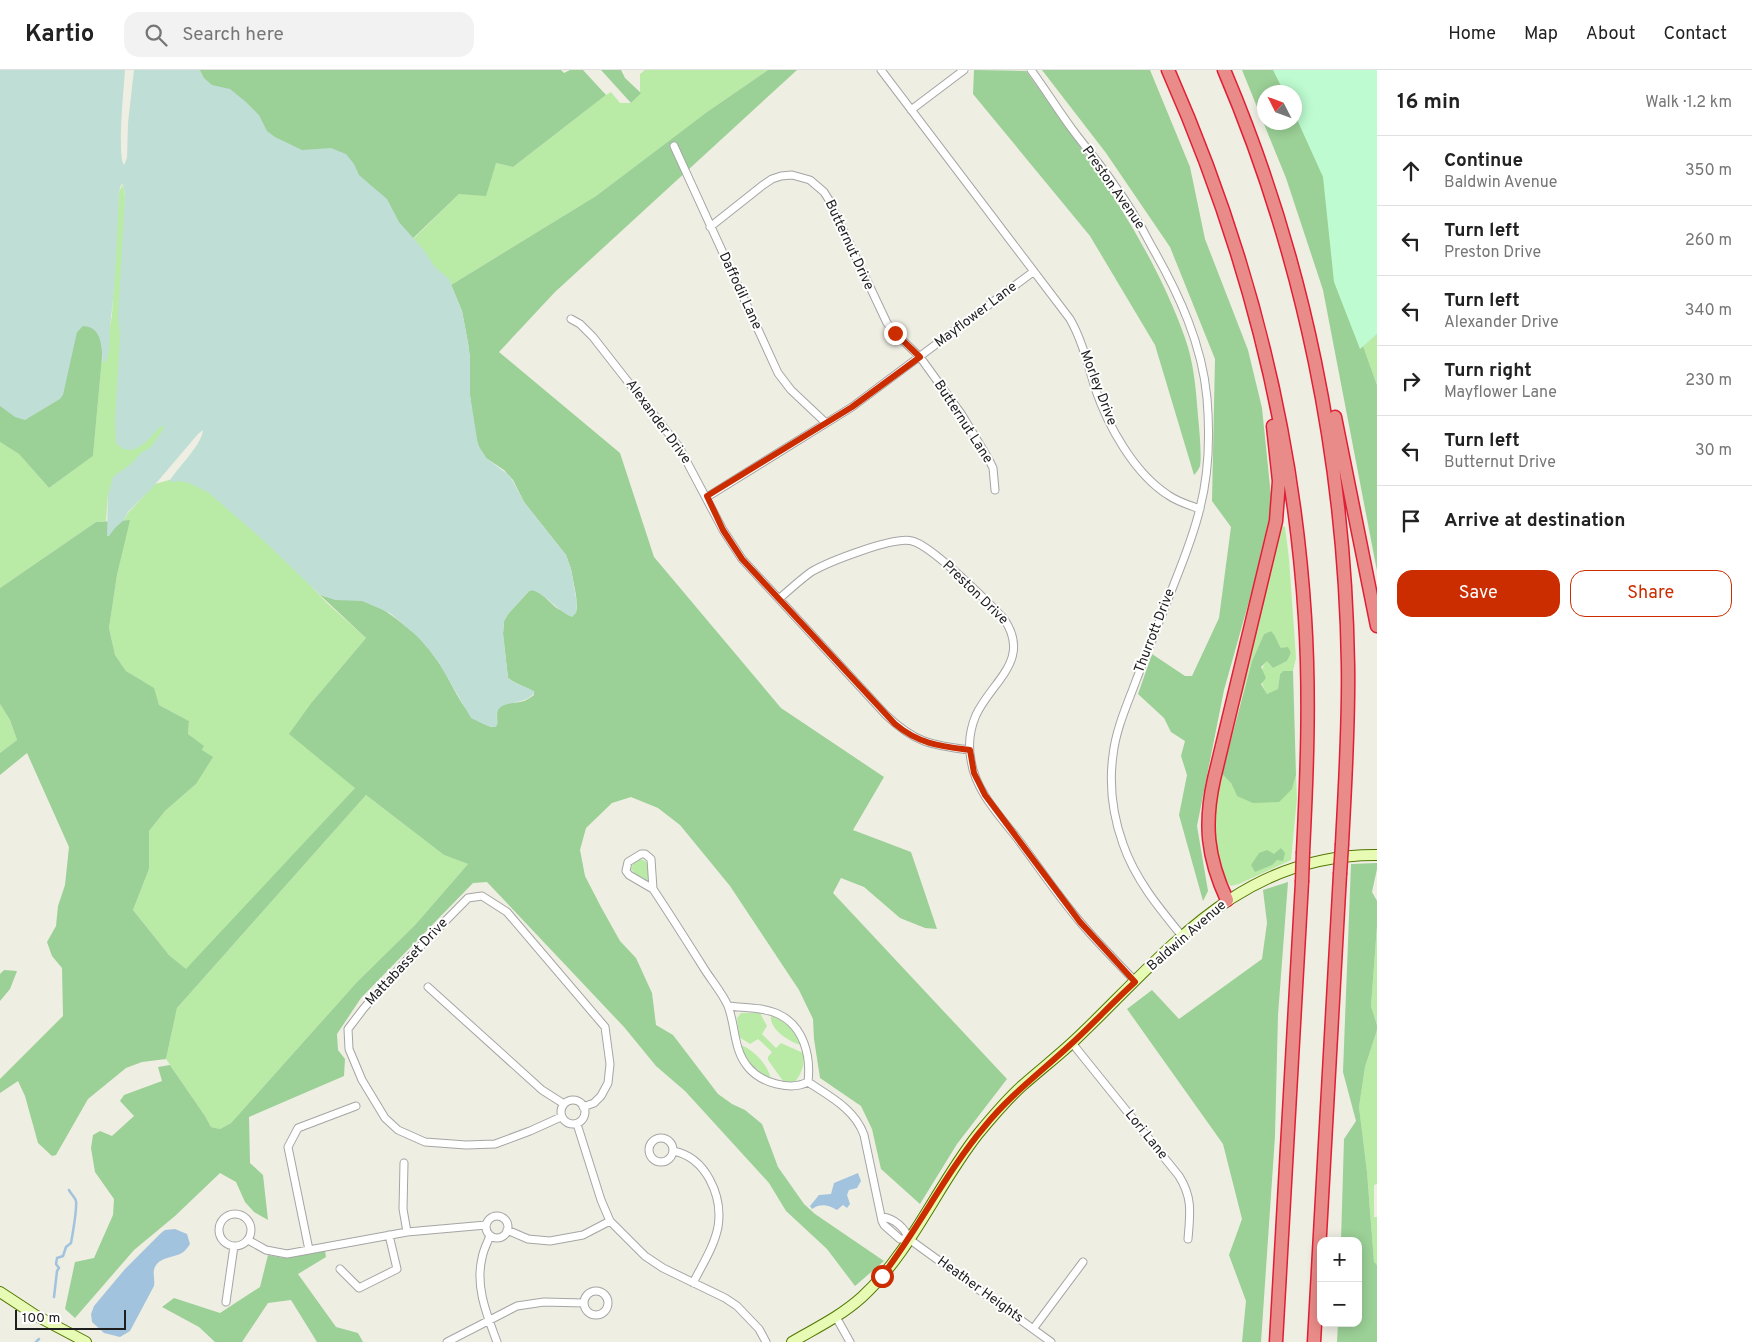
<!DOCTYPE html>
<html lang="en">
<head>
<meta charset="utf-8">
<style>
  body { margin:0; font-family:Overpass,sans-serif; background:#f2f2f2; color:#222 }
  .controls { position:absolute; right:15px; bottom:15px; display:grid; overflow:hidden; border-radius:10px; box-shadow:0 2px 12px #0003 }
  .controls button { width:45px; height:45px; display:grid; place-items:center; padding:0; border:0; border-bottom:1px solid #e0e0e0; background:#fff; color:#222; font:25px sans-serif }
  .compass { position:absolute; left:1257px; top:15px; width:45px; height:45px; border-radius:50%; background:#fff; box-shadow:0 2px 12px #0003; rotate:312deg }
  .scale { position:absolute; left:15px; bottom:12px; width:111px; box-sizing:border-box; padding-left:5px; border:2px solid #1e1e1e; border-top:0; font-size:14px; line-height:18px; white-space:nowrap; color:#1e1e1e; -webkit-text-stroke:4px #fff; paint-order:stroke }
  .stop { position:absolute; width:15px; height:15px; margin:-11px; border:4px solid #cb2d00; border-radius:50%; background:#fff }
  .stop.end { background:#cb2d00; border-color:#fff; box-shadow:0 1px 5px #0008 }
  .list { margin:0; padding:0; list-style:none }
  h2 { display:flex; justify-content:space-between; align-items:center; height:65px; margin:0; padding:0 20px; font-size:21px }
  h2 small { font-size:16px; font-weight:400; color:#767676 }
  .list li { display:grid; grid-template-columns:32px 1fr auto; gap:15px; align-items:center; box-sizing:border-box; height:70px; padding:0 20px; border-top:1px solid #e0e0e0 }
  .list b { display:block; font-size:19px; white-space:nowrap }
  .list p { margin:0; font-size:16px; white-space:nowrap; color:#767676 }
  .list em { font-size:16px; font-style:normal; color:#767676 }
  .actions { display:flex; gap:10px; padding:15px 20px }
  .actions a { flex:1; padding:11px 0; border:1px solid #cb2d00; border-radius:15px; text-align:center; font-size:18px; color:#cb2d00 }
  .actions .main { background:#cb2d00; color:#fff }
  .icon { flex:none; width:28px; height:28px; fill:none; stroke:currentColor; stroke-width:2; stroke-linecap:round; stroke-linejoin:round }
  .map { position:relative; flex:none; width:1377px; height:1272px; overflow:hidden }
  header { display:flex; align-items:center; gap:30px; box-sizing:border-box; height:70px; padding:0 25px; background:#fff; border-bottom:1px solid #e0e0e0 }
  header strong { font-size:24px }
  nav { display:flex; gap:28px; margin-inline-start:auto; font-size:18px }
  .search { width:350px; height:45px; background:#f2f2f2; display:flex; align-items:center; gap:12px; box-sizing:border-box; padding:0 18px; border-radius:15px; color:#767676; font-size:19px }
  main { display:flex }
  aside { flex:1; background:#fff }
  .map>svg:first-child { display:block }
  .grass { fill:#b9eba7 }
  .forest { fill:#9bd096; fill-rule:evenodd }
  .wetland { fill:#bfded6 }
  .park { fill:#befbd0 }
  .water { fill:#a2c3de }
  .lines { fill:none; stroke-linecap:round; stroke-linejoin:round }
  .stream { stroke:#a2c3de; stroke-width:2.5 }
  .street-casing { stroke:#a5a5a5; stroke-width:9 }
  .secondary-casing { stroke:#517801; stroke-width:12 }
  .highway-casing { stroke:#df1f36; stroke-width:15 }
  .street { stroke:#fff; stroke-width:7 }
  .secondary { stroke:#e8fbb5; stroke-width:10 }
  .highway { stroke:#e98b88; stroke-width:12 }
  .highway-bridge-casing { stroke:#df1f36; stroke-width:15; stroke-linecap:butt }
  .highway-bridge { stroke:#e98b88; stroke-width:12 }
  .route { stroke:#cb2d00; stroke-width:6 }
  .labels { text-anchor:middle; dominant-baseline:central; stroke-width:4; stroke-linejoin:round; paint-order:stroke }
  .street-label { font-size:14px; fill:#1e1e1e; stroke:#fff }
</style>
</head>
<body>
<header>
<strong>Kartio</strong>
<div class="search"><svg class="icon" aria-label="search" viewBox="0 0 24 24"><circle cx="10" cy="10" r="6"/><path d="M15 15l6 6"/></svg>Search here</div>
<nav><a>Home</a><a>Map</a><a>About</a><a>Contact</a></nav>
</header>
<main>
<div class="map">
<svg width="1377" height="1272" viewBox="0 0 1377 1272">
  <rect width="100%" height="100%" fill="#efeee3"/>
  <path class="grass" d="M645,0H768L707,42L596,126L451,215L431,198L412,170L459,124L496,93L513,97L606,25L611,22L620,33H631L640,23V4Z
    M123,114L125,127L120,267L162,353L165,356L164,363L108,425L106,451L96,452L0,518V372L19,384L49,418L93,386L102,285L103,292L112,245L119,122Z
    M1377,264V315L1363,276Z
    M176,408L200,414L228,435L289,492L326,532L366,568L312,632L355,718L187,900L169,885L133,840L149,799V761L165,741L196,714L203,676L188,664L189,651L159,635L153,618L126,601L115,585L109,558L117,505L129,450H124L128,443L155,414Z
    M1280,455L1285,457L1289,489L1296,588L1293,601H1283L1280,604L1278,620L1267,624C1260,612 1258,602 1267,590L1273,598L1287,591L1291,583L1281,578L1271,561L1264,564L1252,591L1240,633L1239,631Z
    M0,634L10,650L17,670L0,683Z
    M1222,704L1231,713L1237,726L1292,719L1296,705L1297,728L1291,790L1239,814L1231,816C1223,809 1222,801 1220,792C1211,757 1213,738 1222,704Z
    M366,725L444,785L468,794L415,855L357,912L231,1053L220,1059L211,1057L205,1046L166,989L177,938Z
    M641,789L647,792L650,813L637,806L631,799L633,794Z
    M1377,856V955L1371,936Z
    M741,943H760L767,956L762,964L776,978L781,973L803,983C805,994 802,1003 795,1012L783,1011L768,990V987L772,982L758,969L750,974L739,967L737,948Z
    M771,946C786,951 795,961 801,975C789,972 769,959 771,946Z
    M1377,960V1114L1374,1115V1147H1377V1195L1374,1193L1367,1102L1359,1037L1365,997Z
    M741,975C754,980 768,995 771,1009C757,1001 745,992 741,975Z"/>
  <path class="forest" d="M189,0H561L564,3L570,0H583L606,25L513,97L496,93L486,126L459,124L407,174L257,70Z
    M601,0H621L625,8L641,23L631,33Z
    M768,0H797L555,222L499,282L620,383L654,487L781,638L884,707L853,760L911,782L937,859L925,858L900,848L864,817L841,808L833,823L1007,1009L957,1074L920,1134L881,1099L872,1059L861,1036L820,1008L814,969L813,949L799,920L730,816L680,755L658,738L631,727L612,733L586,758L580,780L585,806L601,837L620,871L636,888L652,923L656,955L673,965L718,1024L732,1034L745,1040L762,1054L778,1097L804,1134L815,1144L884,1191L855,1216L827,1179L786,1141L769,1113L685,1021L656,996L624,957L487,812L473,813L361,928L337,964L338,980L345,989L344,1006L249,1047L250,1093L263,1105L268,1150L254,1142L245,1132L236,1112L220,1103L175,1146L134,1180L75,1248L65,1239L75,1192L94,1188L113,1145L114,1129L95,1102L91,1078L93,1065L100,1061L112,1066L134,1046L120,1031L124,1025L162,1011L158,997L170,995L205,1046L211,1057L220,1059L231,1053L357,912L415,855L468,794L444,785L366,725L177,938L166,989L142,992L126,998L88,1029L56,1085L52,1086L38,1073L25,1026L18,1011L0,1023V1009L63,946L62,898L52,886L47,872L56,856L58,836L65,815L69,777L27,683L0,705V683L17,670L10,650L0,634V518L96,452L130,450L117,505L109,558L115,585L126,601L154,618L159,635L189,651L188,664L204,676L202,680L213,687L196,714L165,741L149,761V799L133,840L169,885L186,899L355,718L289,664L312,632L366,568L319,524C333,531 341,528 356,530C377,532 393,546 409,559C421,568 431,581 439,593C456,618 460,644 491,657L497,655C498,651 496,643 498,639C503,631 513,634 520,632C526,631 530,628 534,625L533,621L514,612L508,608L503,564L504,551L508,544L529,521L532,520C551,525 551,544 576,543L577,536L576,525L571,499L566,485L524,432L513,410L504,400L486,388L479,377L475,365L470,325V288L468,273L462,241L451,215L596,126L707,42Z
    M974,0L1026,1C1086,85 1150,169 1185,268C1194,293 1196,320 1198,346C1199,356 1202,387 1200,396C1199,399 1196,403 1194,405L1155,275L1090,166L973,24Z
    M1042,0H1150L1190,97L1205,169L1248,280L1262,338L1272,436L1253,517L1224,620L1197,756L1208,821L1203,831L1179,745L1187,705L1181,686L1185,671L1171,662L1164,648L1138,624L1152,584L1185,606H1192L1219,548L1231,457L1212,431L1215,289L1170,177L1106,83Z
    M1242,0H1377V264L1363,276L1377,315V501L1323,220L1286,108ZM1264,22H1294V52H1264Z
    M77,248L105,254L93,386L49,418L19,384L0,372V327Z
    M1271,561C1276,566 1277,572 1281,578L1288,577L1291,583L1287,591L1273,598L1267,591L1261,597L1266,608L1261,614L1267,624L1278,619L1280,604L1283,601H1293L1296,705L1292,719L1279,732L1253,733L1237,726L1231,713L1222,704L1252,591L1264,564Z
    M1281,778L1285,783L1283,791L1277,790L1272,795L1255,802L1251,795L1259,783L1267,780L1274,784Z
    M1377,793V799L1372,822L1377,831V856L1371,936L1377,955V960L1365,997L1359,1037L1367,1102L1374,1192L1377,1195V1272H1337L1338,1253H1358V1171H1341L1344,1069L1356,1051L1343,1002L1351,794Z
    M1288,812L1278,945L1275,1066L1261,1272H1242L1246,1231L1229,1185L1242,1149L1223,1074L1127,939L1152,920L1179,949L1262,889L1267,853L1263,820Z
    M4,900L17,901L10,919L0,931V904Z
    M325,1181L326,1187L298,1204L336,1257L358,1263L363,1272H317L291,1230L268,1233L242,1272H215L199,1257L162,1237L174,1228L220,1243L260,1217L268,1185L284,1188Z"/>
  <path class="wetland" d="M0,0H125C124,16 117,86 124,95L127,88L128,53L134,0H200L204,8L212,15L230,19L246,32L259,45L267,61L275,67L302,80L331,78L346,84L354,94L359,105L387,129L399,152L423,179L435,197L449,209L462,241L468,273L470,288V325L478,375L486,388L510,406L524,432L566,485L571,499L577,533L576,543L572,547C557,541 545,523 532,520L529,521L508,544L504,551L503,564L508,608C515,615 527,616 535,622C525,637 499,629 497,643C496,647 498,651 497,655L496,657C489,658 477,651 471,648L439,593L430,581L418,567L390,543L362,531L335,530L319,524L262,469L209,423L189,413L180,411L169,412C177,398 202,375 203,360L198,364L152,418L128,442L124,450L115,458L109,466H107L108,425L113,407L131,394L141,383L151,377L164,358L162,356L160,357C149,369 132,391 116,373L115,350L120,267L118,246L125,125L123,114L121,115L119,122C117,166 116,211 110,256C109,268 111,282 105,293L103,292C101,278 103,257 83,256L77,262L63,325L60,329L25,350L15,347L0,336Z"/>
  <path class="park" d="M1273,0H1377V264L1360,279L1334,212L1323,107L1295,45L1294,22H1284Z"/>
  <path class="water" d="M858,1103L861,1111L857,1118L849,1120L847,1125L850,1134L847,1138L843,1135L837,1140C828,1135 821,1133 812,1139L810,1136L819,1125L831,1124L834,1113Z
    M175,1159L187,1164L190,1174C188,1177 185,1181 182,1183C173,1188 157,1187 154,1200C153,1204 155,1210 154,1216L130,1261L120,1267L104,1263L92,1252L91,1244L94,1236L125,1199L161,1163L165,1160Z"/>
  <g class="lines">
    <path class="stream" d="M54,1227L57,1201L59,1198L56,1194L57,1188L63,1186L66,1177L71,1173C73,1162 77,1140 76,1131C75,1127 70,1123 69,1120
      M36,1272L39,1269"/>
    <defs>
      <path id="street" d="M881,0L1070,249C1082,270 1088,295 1095,318C1108,356 1134,403 1168,425C1178,432 1189,435 1200,439
        M1031,0C1045,19 1058,40 1072,59C1086,78 1102,96 1115,116C1129,135 1141,156 1152,177C1179,224 1202,274 1207,328C1210,364 1209,403 1200,438C1194,464 1184,489 1174,514C1162,545 1149,577 1137,608C1128,633 1116,658 1113,685C1109,714 1113,746 1123,774C1135,809 1159,838 1182,866
        M911,40L964,0
        M674,76L778,303L791,320L826,353
        M710,157L763,115L772,109L781,106L792,105L810,110L824,122L829,130L887,253L895,263L920,287L962,345L988,388L993,398L995,420
        M571,249L580,254L593,267L679,377L723,460L742,489L886,645C915,673 932,675 969,680
        M707,427L852,337L1033,202
        M779,529C789,520 800,510 811,502C828,492 894,466 912,471C931,475 988,532 1004,549C1032,590 992,611 976,645C970,659 968,675 971,690C975,720 999,745 1017,768C1038,796 1058,826 1081,853C1098,873 1117,892 1135,911
        M641,784H645L651,789L653,819L629,805L626,801L628,792Z
        M653,819C671,846 688,873 705,900C712,911 723,924 728,936C736,957 733,979 748,997C761,1013 790,1021 808,1012
        M428,917L542,1020L564,1034
        M728,936C744,938 764,937 778,944C804,956 811,986 808,1012
        M1072,973L1179,1106C1193,1128 1190,1144 1188,1169
        M808,1012C829,1026 855,1039 864,1065L882,1151L884,1155L900,1169H909
        M561 1042a12 12 0 1 1 24 0a12 12 0 1 1-24 0Z
        M561,1047L530,1061L495,1074L466,1075L425,1072L398,1060L385,1048L362,1010L349,979L348,959L364,938L406,891L468,828L482,826L507,842L605,957L610,994L608,1013L601,1026L594,1033L583,1037
        M577,1054L601,1130L610,1151L645,1186L663,1198L725,1228L737,1236L759,1259L766,1272
        M649 1080a12 12 0 1 1 24 0a12 12 0 1 1-24 0Z
        M673,1081C706,1087 723,1126 718,1157C714,1177 702,1195 693,1213
        M404,1093L403,1139L407,1162
        M219 1160a16 16 0 1 1 32 0a16 16 0 1 1-32 0Z
        M486 1157a11 11 0 1 1 22 0a11 11 0 1 1-22 0Z
        M882,1147C894,1148 905,1158 909,1169L1051,1272
        M507,1160L528,1169L550,1171L583,1165L610,1151
        M490,1166C487,1173 483,1181 482,1188C475,1217 487,1245 497,1272
        M248,1170L266,1180L287,1184L407,1162L486,1155
        M309,1180L288,1077L298,1058L356,1036
        M340,1199L359,1218L397,1199L389,1165
        M584 1233a12 12 0 1 1 24 0a12 12 0 1 1-24 0Z
        M226,1232L234,1176
        M836,1247L850,1272
        M1033,1259L1083,1192
        M447,1272L517,1236L544,1232L584,1233"/>
      <path id="secondary" d="M0,1222L35,1245L86,1272
        M792,1272C816,1258 841,1246 862,1227C911,1182 937,1116 978,1064C992,1047 1007,1029 1023,1015C1040,1000 1058,986 1074,971C1166,884 1238,784 1377,785"/>
      <path id="highway" d="M1168,0C1245,174 1293,357 1305,548C1310,626 1307,704 1303,782
        M1224,0C1304,188 1345,391 1348,595C1349,655 1345,715 1342,774
        M1335,347L1377,556
        M1227,830C1207,787 1204,754 1214,709L1276,451L1279,411L1273,356
        M1276,1272L1302,812
        M1314,1272L1340,804"/>
    </defs>
    <use href="#street" class="street-casing"/>
    <use href="#secondary" class="secondary-casing"/>
    <use href="#highway" class="highway-casing"/>
    <use href="#street" class="street"/>
    <use href="#secondary" class="secondary"/>
    <use href="#highway" class="highway"/>
    <defs>
      <path id="highway-bridge" d="M1340,804L1342,774
        M1302,812L1303,782"/>
    </defs>
    <use href="#highway-bridge" class="highway-bridge-casing"/>
    <use href="#highway-bridge" class="highway-bridge"/>
  </g>
  <g class="lines">
    <path class="route" d="M882,1206C919,1158 946,1102 985,1056C1010,1025 1041,1002 1070,975C1092,955 1113,932 1135,912L1080,852L985,725L974,703L970,680C940,676 919,674 895,654L742,489L723,460L707,426L852,337L920,287L895,263"/>
  </g>
  <g class="labels">
    <g class="street-label">
      <text transform="translate(1113 118) rotate(55)">Preston Avenue</text>
      <text transform="translate(849 175) rotate(65)">Butternut Drive</text>
      <text transform="translate(740 221) rotate(65)">Daffodil Lane</text>
      <text transform="translate(976 245) rotate(-37)">Mayflower Lane</text>
      <text transform="translate(1098 318) rotate(69)">Morley Drive</text>
      <text transform="translate(658 352) rotate(54)">Alexander Drive</text>
      <text transform="translate(963 352) rotate(57)">Butternut Lane</text>
      <text transform="translate(975 523) rotate(44)">Preston Drive</text>
      <text transform="translate(1155 561) rotate(-69)">Thurrott Drive</text>
      <text transform="translate(1187 866) rotate(-41)">Baldwin Avenue</text>
      <text transform="translate(407 892) rotate(-47)">Mattabasset Drive</text>
      <text transform="translate(1146 1065) rotate(51)">Lori Lane</text>
      <text transform="translate(980 1220) rotate(36)">Heather Heights</text>
    </g>
  </g>
</svg>
<div class="controls">
<button>+</button>
<button>−</button>
</div>
<svg class="compass" viewBox="-18 -18 36 36"><path d="M0-13l5 13h-10z" fill="#e53935"/><path d="M0 13l5-13h-10z" fill="#767676"/></svg>
<div class="scale">100 m</div>
<div class="stop" style="left:882px;top:1206px"></div>
<div class="stop end" style="left:895px;top:263px"></div>
</div>
<aside>
<h2>16 min<small>Walk · 1.2 km</small></h2>
<ul class="list">
<li><svg class="icon" aria-label="ahead" viewBox="0 0 24 24"><path d="M12 20V5M6 11l6-6 6 6"/></svg><div><b>Continue</b><p>Baldwin Avenue</p></div><em>350 m</em></li>
<li><svg class="icon" aria-label="left" viewBox="0 0 24 24"><path d="M17 20v-9H6M10 6l-5 5 5 5"/></svg><div><b>Turn left</b><p>Preston Drive</p></div><em>260 m</em></li>
<li><svg class="icon" aria-label="left" viewBox="0 0 24 24"><path d="M17 20v-9H6M10 6l-5 5 5 5"/></svg><div><b>Turn left</b><p>Alexander Drive</p></div><em>340 m</em></li>
<li><svg class="icon" aria-label="right" viewBox="0 0 24 24"><path d="M7 20v-9h11M14 6l5 5-5 5"/></svg><div><b>Turn right</b><p>Mayflower Lane</p></div><em>230 m</em></li>
<li><svg class="icon" aria-label="left" viewBox="0 0 24 24"><path d="M17 20v-9H6M10 6l-5 5 5 5"/></svg><div><b>Turn left</b><p>Butternut Drive</p></div><em>30 m</em></li>
<li><svg class="icon" aria-label="arrive" viewBox="0 0 24 24"><path d="M6 21V4h12l-3 4 3 4H6"/></svg><div><b>Arrive at destination</b></div></li>
</ul>
<div class="actions"><a class="main">Save</a><a>Share</a></div>
</aside>
</main>
</body>
</html>
